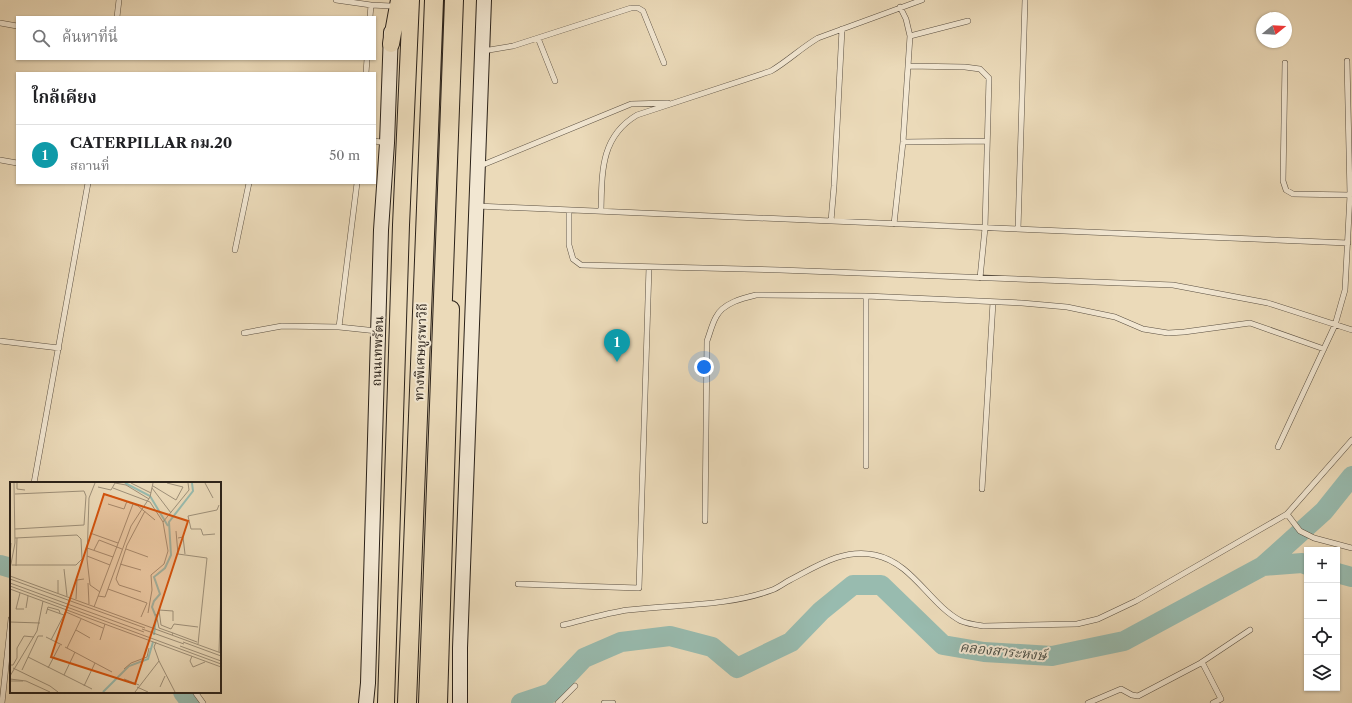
<!DOCTYPE html>
<html lang="th">
<head>
<meta charset="utf-8">
<style>
  body { margin:0; font-family:"Libre Caslon Text","Noto Serif Thai",serif; background:#f2f2f2; color:#202124 }
  .controls { position:absolute; right:12px; bottom:12px; display:grid; overflow:hidden; border-radius:0px; box-shadow:0 1px 3px #0004 }
  .controls button { width:36px; height:36px; display:grid; place-items:center; padding:0; border:0; border-bottom:1px solid #e0e0e0; background:#fff; color:#202124; font:20px sans-serif }
  .compass { position:absolute; left:1256px; top:12px; width:36px; height:36px; border-radius:50%; background:#fff; box-shadow:0 1px 3px #0004; rotate:72deg }
  .you { position:absolute; left:704px; top:367px; width:14px; height:14px; margin:-10px; border:3px solid #fff; border-radius:50%; background:#1a73e8; box-shadow:0 0 0 6px #1a73e833 }
  .badge { display:grid; place-items:center; width:26px; height:26px; border-radius:50%; background:#8f2418; color:#fff; font-size:13px; font-weight:700 }
  .pin { position:absolute; translate:-50% -33px; filter:drop-shadow(0 1px 2px #0008) }
  .pin::after { content:''; position:absolute; top:21px; width:14px; height:12px; background:inherit; clip-path:polygon(0 0,100% 0,50% 100%) }
  .list { margin:0; padding:0; list-style:none }
  h2 { display:flex; justify-content:space-between; align-items:center; height:52px; margin:0; padding:0 16px; font-size:17px }
  h2 small { font-size:13px; font-weight:400; color:#757577 }
  .list li { display:grid; grid-template-columns:26px 1fr auto; gap:12px; align-items:center; box-sizing:border-box; height:60px; padding:0 16px; border-top:1px solid #e0e0e0 }
  .list b { display:block; font-size:15px; white-space:nowrap }
  .list p { margin:0; font-size:13px; white-space:nowrap; color:#757577 }
  .list em { font-size:13px; font-style:normal; color:#757577 }
  .icon { flex:none; width:22px; height:22px; fill:none; stroke:currentColor; stroke-width:2; stroke-linecap:round; stroke-linejoin:round }
  .map { position:relative; flex:none; width:1352px; height:703px; overflow:hidden }
  .search { position:absolute; background:#fff; box-shadow:0 1px 3px #0004; left:16px; top:16px; width:360px; height:44px; display:flex; align-items:center; gap:10px; box-sizing:border-box; padding:0 14px; border-radius:0px; color:#757577; font-size:15px }
  .panel { position:absolute; background:#fff; box-shadow:0 1px 3px #0004; left:16px; top:72px; width:360px; height:112px; border-radius:0px }
  .map>svg:first-child { display:block }
  .lines { fill:none; stroke-linecap:round; stroke-linejoin:round }
  .river { stroke:#98bbaf; stroke-width:20 }
  .service-casing { stroke:#5a4f41; stroke-width:6 }
  .secondary-casing { stroke:#2a2119; stroke-width:16 }
  .trunk-casing { stroke:#2a2119; stroke-width:18 }
  .motorway-casing { stroke:#2a2119; stroke-width:20 }
  .service { stroke:#f2e7d2; stroke-width:5 }
  .secondary { stroke:#f2e7d2; stroke-width:14 }
  .trunk { stroke:#ebdab9; stroke-width:16 }
  .motorway { stroke:#ebdab9; stroke-width:18 }
  .labels { text-anchor:middle; dominant-baseline:central; stroke-width:4; stroke-linejoin:round; paint-order:stroke }
  .street-label { font-size:13px; fill:#2a2119; stroke:#f2e7d2 }
  .water-label { font-size:14px; font-style:italic; fill:#4b4f46; stroke:#f2e7d2 }
  .inset-river { fill:none; stroke:#98bbaf; stroke-width:2 }
  .inset-road { fill:none; stroke:#9e9079; stroke-width:1 }
  .view { fill:#d5530d; fill-opacity:0.15; stroke:#d5530d; stroke-width:2 }
  .inset-edge { fill:none; stroke:#2a2119; stroke-width:2 }
</style>
</head>
<body>
<div class="map">
<svg width="1352" height="703" viewBox="0 0 1352 703">
  <rect width="100%" height="100%" fill="#ebdab9"/>
  <filter id="stains"><feTurbulence type="fractalNoise" baseFrequency=".005" numOctaves="4"/><feColorMatrix values="0 0 0 0 .2 0 0 0 0 .09 0 0 0 0 .02 0 0 0 .5 -.17"/></filter>
  <radialGradient id="worn" r=".72"><stop offset=".6" stop-color="#630" stop-opacity="0"/><stop offset="1" stop-color="#630" stop-opacity=".3"/></radialGradient>
  <g class="lines">
    <path class="river" d="M0,565L11,568
      M1263,566L1324,511L1352,476
      M1337,573L1352,577
      M183,692L191,703
      M521,703L551,693L584,658L621,642L670,636L712,647L737,668L791,642L821,611L853,585H881L943,645L984,652L1052,656L1124,641L1263,566L1302,563L1307,565"/>
    <defs>
      <path id="service" d="M336,0L371,5L391,6
        M117,17L119,0
        M370,17L371,5
        M0,23L17,26
        M910,36L968,21
        M538,38L555,81
        M483,51L513,46L631,8H638L643,11L664,63
        M1285,63L1283,181L1286,190L1293,194L1350,195
        M908,66L965,67L980,69L989,78L985,228L980,278
        M366,73L367,59
        M375,141L386,143
        M903,142L987,141
        M0,160L17,163
        M480,166L631,104L668,103
        M477,206L1348,243
        M569,210V245L573,259L581,265L780,270L1173,285L1268,303L1352,330
        M601,211C602,173 600,137 637,115L771,71C788,61 801,48 818,38L922,0
        M831,221L834,186L842,29
        M894,224L903,142L910,36L906,19L900,7
        M1018,229L1025,0
        M235,250L249,183
        M339,327L357,183
        M244,333L282,326L339,327L377,331
        M0,341L59,348
        M1278,447L1335,325L1345,290L1350,195L1347,61
        M866,466V296
        M34,483L88,183
        M982,489L993,302
        M1287,514L1300,531L1314,538L1352,548
        M705,521L707,341C710,333 712,324 716,317C723,303 743,298 756,295L866,296L1022,303L1067,307L1115,317L1143,329L1168,333L1184,332L1250,323L1324,349
        M518,584L639,588L649,267
        M563,625C584,620 606,613 628,610C676,604 726,607 772,590C778,588 784,583 790,580C817,566 844,548 875,555C913,563 929,604 961,621C968,624 977,625 984,626L1077,624L1098,619L1136,601L1287,514L1352,440
        M1202,662L1221,699L1213,703
        M195,692L203,703
        M2,703L11,619
        M558,703L575,686
        M604,703H613
        M1088,703L1121,689L1132,695L1138,696L1199,664L1250,630"/>
      <path id="secondary" d="M366,703L368,683L381,230L387,143L391,32
        M460,703V648L484,0"/>
      <path id="trunk" d="M391,44L399,0
        M386,703L401,225L411,0
        M439,703L451,309"/>
      <path id="motorway" d="M407,703L434,0
        M428,703L454,0"/>
    </defs>
    <use href="#service" class="service-casing"/>
    <use href="#secondary" class="secondary-casing"/>
    <use href="#trunk" class="trunk-casing"/>
    <use href="#motorway" class="motorway-casing"/>
    <use href="#service" class="service"/>
    <use href="#secondary" class="secondary"/>
    <use href="#trunk" class="trunk"/>
    <use href="#motorway" class="motorway"/>
  </g>
  <g class="labels">
    <g class="street-label">
      <text transform="translate(377 351) rotate(-88)">ถนนเทพรัตน</text>
      <text transform="translate(420 352) rotate(-88)">ทางพิเศษบูรพาวิถี</text>
    </g>
    <g class="water-label">
      <text transform="translate(1003 651) rotate(6)">คลองสาระหงษ์</text>
    </g>
  </g>
  <g transform="translate(10 482)">
    <rect width="211" height="211" fill="#ebdab9"/>
    <path class="inset-river" d="M115,1L140,14L158,44M144,153L146,135L142,125L144,119L150,112L144,95L155,86L161,73L159,40L183,9L182,1M93,210L119,184L138,177L143,160"/>
    <path class="inset-road" d="M7,1V7L15,8M85,1L79,16L77,77L80,103L90,110M105,1L116,3L139,17M121,1L141,11M195,1L203,16M143,4L166,18L173,5L157,1M88,5L101,8L105,1M103,6L140,20L153,40L158,69L154,82L141,93L142,108L138,131M142,6L161,31M5,12L74,9L76,14L74,43L5,47M101,14L128,24L145,38M98,22L114,27L117,19M153,40L179,8L178,1M166,49L168,72L197,76L188,162M80,51L108,61M205,52L193,53L191,47H181L178,34L207,28L209,23M168,56L173,55L175,72M77,66L103,75M116,67L138,75M84,68L89,58L112,67M0,74L1,61M77,74L100,83M110,82L131,88M2,83H66L72,77L71,57L67,53L5,56M6,84L7,56M0,87L5,61L4,1M54,87L57,114M0,94L211,171M0,97L135,146M48,98V111M0,101L134,150M78,101L79,122M0,104L211,182M0,107L211,185M98,107L137,121L131,135M131,110L109,103L106,97L117,63L135,29M10,111L6,127H14M88,114L95,115L121,44L140,15L143,1M66,117L67,98L74,97M84,125L123,22M16,126L18,114M37,127L54,133M56,130L93,146M36,132L38,125L49,128L50,131M146,132L149,146L163,151L162,153M163,139V129L149,128L151,143L161,147L164,142L188,145M0,140L30,141M132,147L174,162M66,148L80,156M163,151L187,160M36,155L52,163M41,158L56,129M90,158L95,142M146,160L144,165L149,179L165,210M173,160L211,174M170,164L211,179M55,165L102,190M57,166L71,137M209,170L211,106M182,174L180,179L183,185L195,180M18,175L82,207M0,183H3L7,176V166L14,154L24,155M3,186L40,204L48,210M38,186L50,163M114,187L121,181L137,175L139,166M12,188L28,154H33M54,193L65,170M0,194L27,149L33,119M0,197L16,199L40,210M114,197L129,203M0,199H13M74,204L85,181M127,205L138,210M150,205L155,194M125,210L149,179"/>
    <path class="view" d="M94,12L178,39L125,202L41,175Z"/>
    <rect width="211" height="211" class="inset-edge"/>
  </g>
  <rect width="100%" height="100%" filter="url(#stains)"/>
  <rect width="100%" height="100%" fill="url(#worn)"/>
</svg>
<div class="controls">
<button>+</button>
<button>−</button>
<button><svg class="icon" aria-label="locate" viewBox="0 0 24 24"><circle cx="12" cy="12" r="6"/><path d="M12 2v4M12 18v4M2 12h4M18 12h4"/></svg></button>
<button><svg class="icon" aria-label="layers" viewBox="0 0 24 24"><path d="M12 4l9 5-9 5-9-5zM3 14l9 5 9-5"/></svg></button>
</div>
<svg class="compass" viewBox="-18 -18 36 36"><path d="M0-13l5 13h-10z" fill="#e53935"/><path d="M0 13l5-13h-10z" fill="#757577"/></svg>
<div class="you"></div>
<div class="pin badge" style="left:617px;top:362px;background:#0f9aa8">1</div>
<div class="search"><svg class="icon" aria-label="search" viewBox="0 0 24 24"><circle cx="10" cy="10" r="6"/><path d="M15 15l6 6"/></svg>ค้นหาที่นี่</div>
<section class="panel">
<h2>ใกล้เคียง<small></small></h2>
<ul class="list">
<li><span class="badge" style="background:#0f9aa8">1</span><div><b>CATERPILLAR กม.20</b><p>สถานที่</p></div><em>50 m</em></li>
</ul>
</section>
</div>
</body>
</html>
